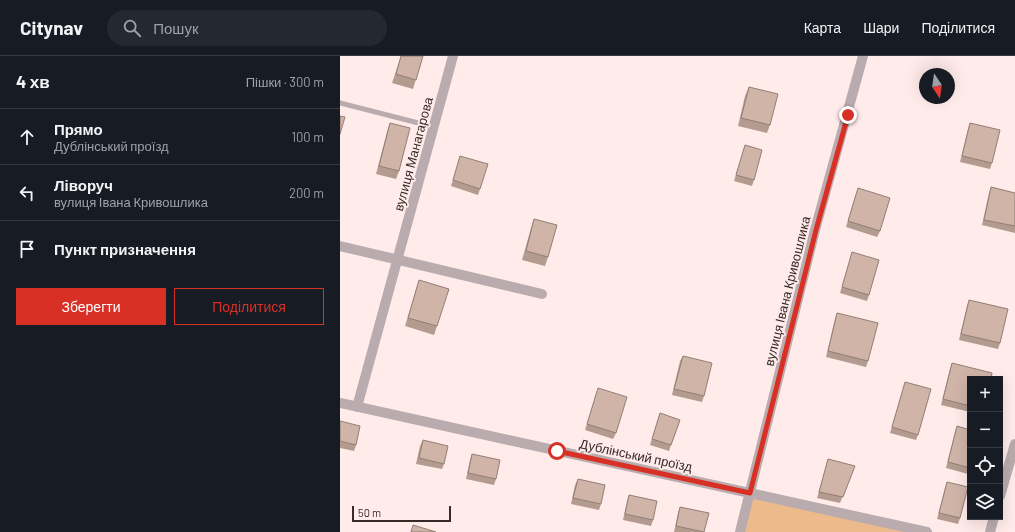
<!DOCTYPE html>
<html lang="uk">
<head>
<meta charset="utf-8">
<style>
  body { margin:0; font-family:Barlow,sans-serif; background:#242831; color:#f1f3f6 }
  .controls { position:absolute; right:12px; bottom:12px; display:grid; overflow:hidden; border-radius:0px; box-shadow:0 4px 16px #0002 }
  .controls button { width:36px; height:36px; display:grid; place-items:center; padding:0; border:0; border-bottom:1px solid #363941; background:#171b24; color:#f1f3f6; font:20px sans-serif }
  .compass { position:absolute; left:579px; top:12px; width:36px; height:36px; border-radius:50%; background:#171b24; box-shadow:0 4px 16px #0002; rotate:167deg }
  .scale { position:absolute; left:12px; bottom:10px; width:99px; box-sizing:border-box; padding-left:4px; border:2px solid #362a29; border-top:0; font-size:11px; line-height:14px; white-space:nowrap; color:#362a29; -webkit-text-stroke:3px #ffebe9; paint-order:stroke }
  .stop { position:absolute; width:12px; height:12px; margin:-9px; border:3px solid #d93025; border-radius:50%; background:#fff }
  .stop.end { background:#d93025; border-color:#fff; box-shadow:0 1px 4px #0008 }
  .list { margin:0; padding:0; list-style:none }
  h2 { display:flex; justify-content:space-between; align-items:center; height:52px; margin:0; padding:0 16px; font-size:17px }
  h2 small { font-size:13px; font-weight:400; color:#9ea1a6 }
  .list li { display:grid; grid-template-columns:26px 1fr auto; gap:12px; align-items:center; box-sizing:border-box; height:56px; padding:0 16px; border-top:1px solid #363941 }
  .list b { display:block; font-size:15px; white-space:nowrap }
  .list p { margin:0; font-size:13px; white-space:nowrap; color:#9ea1a6 }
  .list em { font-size:13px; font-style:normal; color:#9ea1a6 }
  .actions { display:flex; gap:8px; padding:12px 16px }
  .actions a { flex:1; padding:9px 0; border:1px solid #d93025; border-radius:0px; text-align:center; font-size:14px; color:#d93025 }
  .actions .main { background:#d93025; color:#fff }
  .icon { flex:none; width:22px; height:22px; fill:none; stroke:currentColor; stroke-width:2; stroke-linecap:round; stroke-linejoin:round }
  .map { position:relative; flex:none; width:675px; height:476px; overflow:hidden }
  header { display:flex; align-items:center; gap:24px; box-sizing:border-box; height:56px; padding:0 20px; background:#171b24; border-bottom:1px solid #363941 }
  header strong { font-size:19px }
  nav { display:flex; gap:22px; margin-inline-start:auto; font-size:14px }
  .search { width:280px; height:36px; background:#242831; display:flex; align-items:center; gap:10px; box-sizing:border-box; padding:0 14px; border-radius:22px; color:#9ea1a6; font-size:15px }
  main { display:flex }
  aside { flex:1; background:#171b24 }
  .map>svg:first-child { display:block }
  .green { fill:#edba8b }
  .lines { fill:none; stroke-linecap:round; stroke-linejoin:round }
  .service { stroke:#b9abae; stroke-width:5 }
  .minor { stroke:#b9abae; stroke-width:10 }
  .wall { fill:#b39b90 }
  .building { fill:#d0b4a8; stroke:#927e76 }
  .route { stroke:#d93025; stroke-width:5 }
  .labels { text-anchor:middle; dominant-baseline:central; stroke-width:3.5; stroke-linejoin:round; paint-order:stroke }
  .street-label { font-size:13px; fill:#362a29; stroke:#ffebe9 }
</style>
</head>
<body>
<header>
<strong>Citynav</strong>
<div class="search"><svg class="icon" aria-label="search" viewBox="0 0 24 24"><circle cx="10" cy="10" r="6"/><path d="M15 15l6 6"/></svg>Пошук</div>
<nav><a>Карта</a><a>Шари</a><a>Поділитися</a></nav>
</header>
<main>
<aside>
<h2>4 хв<small>Пішки · 300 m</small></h2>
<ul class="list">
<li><svg class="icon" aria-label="ahead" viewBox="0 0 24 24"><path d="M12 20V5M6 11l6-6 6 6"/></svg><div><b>Прямо</b><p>Дублінський проїзд</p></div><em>100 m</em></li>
<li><svg class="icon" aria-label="left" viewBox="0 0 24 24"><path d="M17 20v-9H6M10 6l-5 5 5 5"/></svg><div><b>Ліворуч</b><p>вулиця Івана Кривошлика</p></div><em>200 m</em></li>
<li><svg class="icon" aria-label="arrive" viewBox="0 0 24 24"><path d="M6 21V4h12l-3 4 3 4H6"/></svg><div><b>Пункт призначення</b></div></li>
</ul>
<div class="actions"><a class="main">Зберегти</a><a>Поділитися</a></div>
</aside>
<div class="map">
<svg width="675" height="476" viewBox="0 0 675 476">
  <rect width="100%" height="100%" fill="#ffebe9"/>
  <path class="green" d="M410,437L587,476H401Z"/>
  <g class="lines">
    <path class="service" d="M0,47L94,71"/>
    <path class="minor" d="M0,190L202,238
      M0,347L587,476
      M17,351L113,0
      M660,440L675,388
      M400,476L475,174L523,0
      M650,476L654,461"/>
  </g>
  <path class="wall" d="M61,0H83L73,33L52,27Z
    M409,31L430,69L427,77L398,70L405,40Z
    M50,67L59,115L56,123L36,118L47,76Z
    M630,67L652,107L650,113L620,106L628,73Z
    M405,89L414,124L412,130L394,125Z
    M120,100L140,133L138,139L111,130Z
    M651,131L675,137V177L642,169L649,137Z
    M516,138L540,175L537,181L506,171Z
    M194,163L208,201L205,210L182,204L191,172Z
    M512,196L529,239L527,245L500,237Z
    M79,224L97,270L94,279L65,270Z
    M629,244L660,287L658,293L619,284L627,250Z
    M497,257L528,305L526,311L486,301L495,263Z
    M343,300L364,340L362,346L332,339L340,305Z
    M612,307L630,323V356L601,349L610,313Z
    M565,326L578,379L576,384L550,377Z
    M256,338L276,377L273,383L245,374Z
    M320,357L340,364L329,395L310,389Z
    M0,365L16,389L14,395L0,392Z
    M617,370L630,374V414L628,418L606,412L615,376Z
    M83,384L104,408L102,413L76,408L80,390Z
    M132,398L156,423L154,429L126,423L130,404Z
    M488,403L515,410L500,447L477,442Z
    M238,423L261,448L259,454L231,448L235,429Z
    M607,426L620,462L618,468L597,463L605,432Z
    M289,439L313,464L311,470L283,464L287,445Z
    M340,451L364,476H334L338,457Z"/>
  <path class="building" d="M61,0H83L76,24L56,18Z
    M409,31L438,38L430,69L401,62Z
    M0,60L5,61L0,78Z
    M50,67L70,72L59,115L39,110Z
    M630,67L660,74L652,107L622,100Z
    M405,89L422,94L414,124L396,119Z
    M120,100L148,108L140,133L113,124Z
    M651,131L675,137V170L644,164Z
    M518,132L550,142L540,175L508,165Z
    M194,163L217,169L208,201L186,195Z
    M512,196L539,204L529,239L502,231Z
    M79,224L109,233L97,270L68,262Z
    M629,244L668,253L660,287L621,278Z
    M497,257L538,267L528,305L488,295Z
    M343,300L372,307L364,340L334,333Z
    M612,307L652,317L651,323H630V350L603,343Z
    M565,326L591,333L578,379L552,371Z
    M258,332L287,341L276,377L247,368Z
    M320,357L340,364L331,389L312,383Z
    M0,365L20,370L16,389L0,385Z
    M617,370L630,374V412L608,406Z
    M83,384L108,390L104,408L79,402Z
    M132,398L160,404L156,423L128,417Z
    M488,403L515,410L503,441L479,436Z
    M238,423L265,429L261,448L233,442Z
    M607,426L628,431L620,462L599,457Z
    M289,439L317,445L313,464L285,458Z
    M340,451L369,457L364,476L336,470Z
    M73,469L96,476H71Z"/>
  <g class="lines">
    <path class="route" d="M217,395L410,437L476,174L508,59"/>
  </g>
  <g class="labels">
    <g class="street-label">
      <text transform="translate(73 98) rotate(-75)">вулиця Манагарова</text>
      <text transform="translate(447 235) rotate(-76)">вулиця Івана Кривошлика</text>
      <text transform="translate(296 399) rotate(12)">Дублінський проїзд</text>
    </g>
  </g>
</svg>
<div class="controls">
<button>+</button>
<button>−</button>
<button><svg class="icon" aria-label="locate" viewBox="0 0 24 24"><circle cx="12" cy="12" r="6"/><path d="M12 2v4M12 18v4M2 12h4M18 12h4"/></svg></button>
<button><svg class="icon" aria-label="layers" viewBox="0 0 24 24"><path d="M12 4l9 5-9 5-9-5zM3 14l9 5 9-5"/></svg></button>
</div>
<svg class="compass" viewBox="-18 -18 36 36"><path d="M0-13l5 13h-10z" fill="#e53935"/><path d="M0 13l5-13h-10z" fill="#9ea1a6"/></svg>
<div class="scale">50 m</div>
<div class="stop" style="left:217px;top:395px"></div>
<div class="stop end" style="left:508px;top:59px"></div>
</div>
</main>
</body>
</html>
